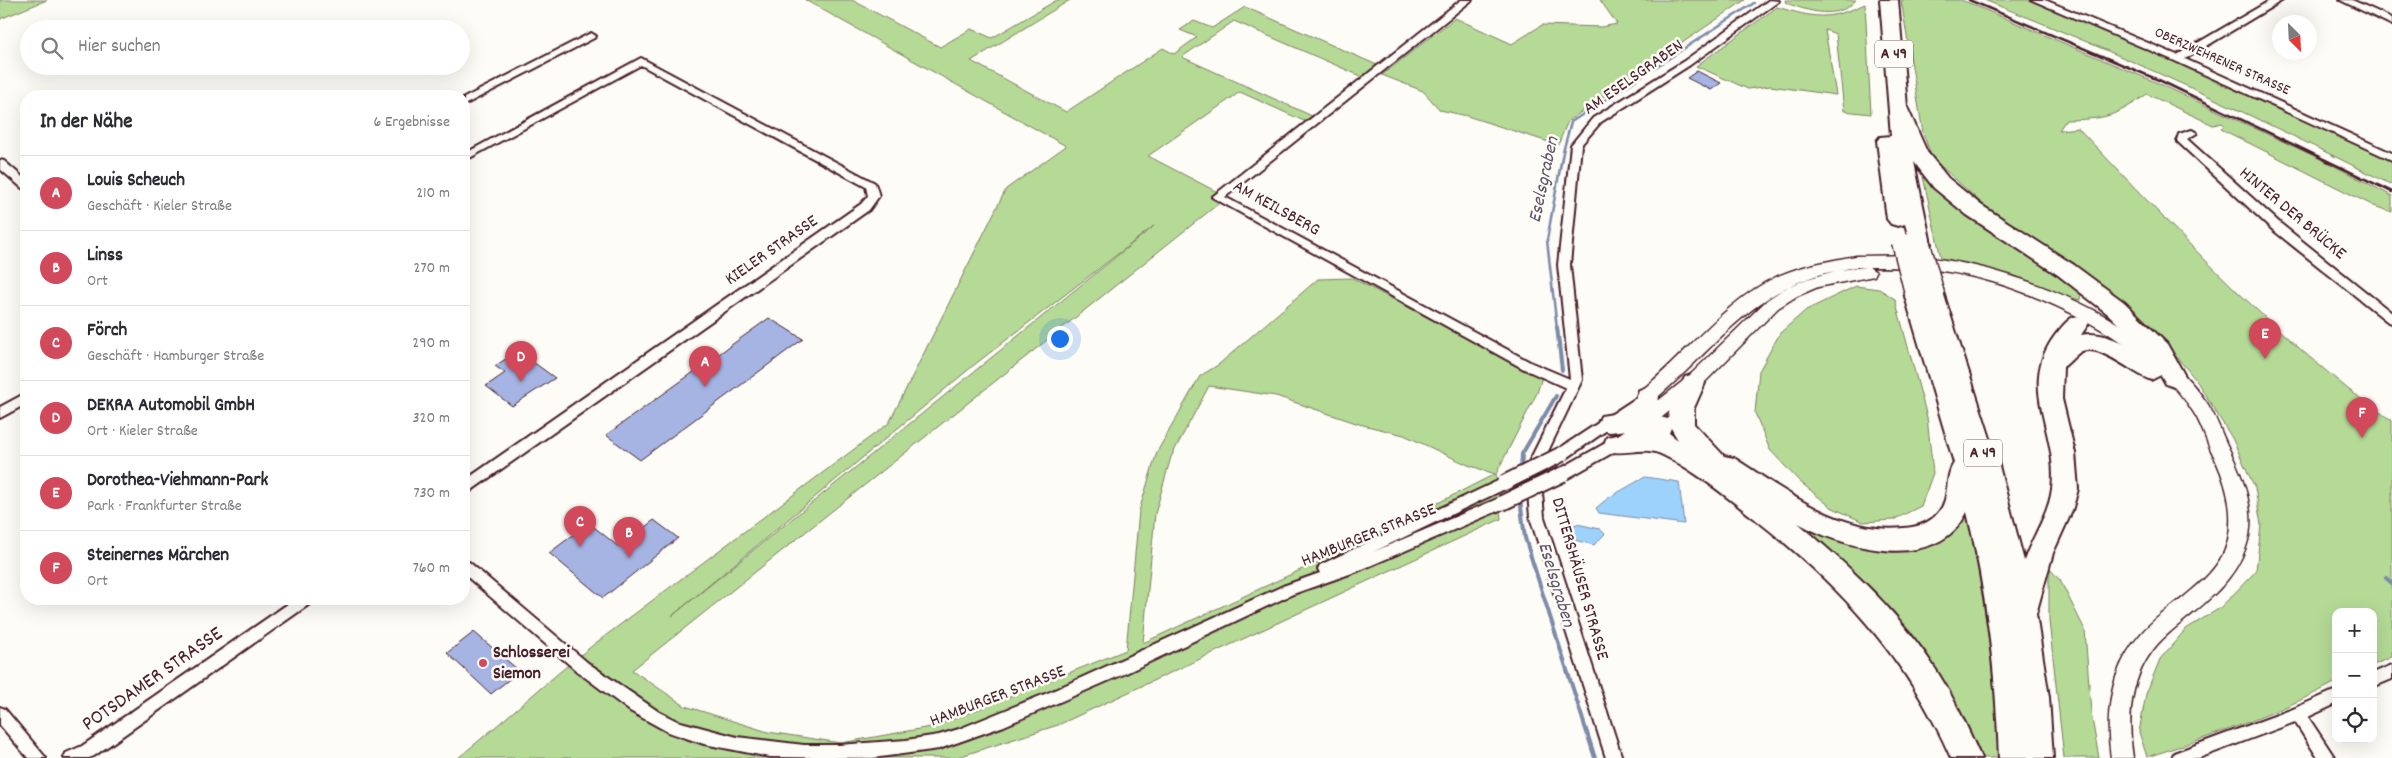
<!DOCTYPE html>
<html lang="de">
<head>
<meta charset="utf-8">
<style>
  body { margin:0; font-family:Dekko,sans-serif; background:#f7f7f7; color:#2b2b33 }
  .controls { position:absolute; right:15px; bottom:15px; display:grid; overflow:hidden; border-radius:10px; box-shadow:0 5px 20px #0002 }
  .controls button { width:45px; height:45px; display:grid; place-items:center; padding:0; border:0; border-bottom:1px solid #e1e1e2; background:#fff; color:#2b2b33; font:25px sans-serif }
  .compass { position:absolute; left:2272px; top:15px; width:45px; height:45px; border-radius:50%; background:#fff; box-shadow:0 5px 20px #0002; rotate:156deg }
  .you { position:absolute; left:1059px; top:338px; width:18px; height:18px; margin:-12px; border:4px solid #fff; border-radius:50%; background:#1a73e8; box-shadow:0 0 0 8px #1a73e833 }
  .badge { display:grid; place-items:center; width:32px; height:32px; border-radius:50%; background:#d1495b; color:#fff; font-size:16px; font-weight:700 }
  .pin { position:absolute; translate:-50% -41px; filter:drop-shadow(0 1px 2px #0008) }
  .pin::after { content:''; position:absolute; top:26px; width:18px; height:15px; background:inherit; clip-path:polygon(0 0,100% 0,50% 100%) }
  .list { margin:0; padding:0; list-style:none }
  h2 { display:flex; justify-content:space-between; align-items:center; height:65px; margin:0; padding:0 20px; font-size:21px }
  h2 small { font-size:16px; font-weight:400; color:#7c7c81 }
  .list li { display:grid; grid-template-columns:32px 1fr auto; gap:15px; align-items:center; box-sizing:border-box; height:75px; padding:0 20px; border-top:1px solid #e1e1e2 }
  .list b { display:block; font-size:19px; white-space:nowrap }
  .list p { margin:0; font-size:16px; white-space:nowrap; color:#7c7c81 }
  .list em { font-size:16px; font-style:normal; color:#7c7c81 }
  .icon { flex:none; width:28px; height:28px; fill:none; stroke:currentColor; stroke-width:2; stroke-linecap:round; stroke-linejoin:round }
  .map { position:relative; flex:none; width:2392px; height:758px; overflow:hidden }
  .search { position:absolute; background:#fff; box-shadow:0 5px 20px #0002; left:20px; top:20px; width:450px; height:55px; display:flex; align-items:center; gap:12px; box-sizing:border-box; padding:0 18px; border-radius:28px; color:#7c7c81; font-size:19px }
  .panel { position:absolute; background:#fff; box-shadow:0 5px 20px #0002; left:20px; top:90px; width:450px; height:515px; border-radius:20px }
  .map>svg:first-child { display:block }
  .green { fill:#b4da96; stroke:#7f7c60; fill-rule:evenodd }
  .water { fill:#9cd2fb; stroke:#7b8aa8 }
  .lines { fill:none; stroke-linecap:round; stroke-linejoin:round }
  .stream-far1 { stroke:#7b8aa8; stroke-width:2.5 }
  .stream { stroke:#7b8aa8; stroke-width:4 }
  .building { fill:#a5b4e3; stroke:#4a1f2b }
  .minor-casing { stroke:#4a1f2b; stroke-width:4 }
  .secondary-casing { stroke:#4a1f2b; stroke-width:3 }
  .motorway-casing { stroke:#4a1f2b; stroke-width:4 }
  .minor { fill:#fdfcf7; fill-rule:evenodd }
  .secondary { fill:#fdfcf7; fill-rule:evenodd }
  .motorway { fill:#fdfcf7; fill-rule:evenodd }
  .rail { stroke:#4a1f2b; stroke-width:2.5 }
  .minor-bridge-casing { stroke:#4a1f2b; stroke-width:18; stroke-linecap:butt }
  .motorway-bridge-casing { stroke:#4a1f2b; stroke-width:23; stroke-linecap:butt }
  .minor-bridge { stroke:#fdfcf7; stroke-width:14 }
  .motorway-bridge { stroke:#fdfcf7; stroke-width:20 }
  .poi-dot { fill:#d1495b; stroke:#fdfcf7; stroke-width:2 }
  .labels { text-anchor:middle; dominant-baseline:central; stroke-width:5; stroke-linejoin:round; paint-order:stroke }
  .far-street-label { font-size:15px; fill:#4a1f2b; stroke:#fdfcf7 }
  .shield { fill:#fdfcf7; stroke:#806168; stroke-width:1 }
  .shield-label { font-size:16px; font-weight:bold; fill:#4a1f2b }
  .street-label { font-size:18px; fill:#4a1f2b; stroke:#fdfcf7 }
  .poi-label { font-size:18px; font-weight:bold; fill:#4a1f2b; stroke:#fdfcf7; text-anchor:start }
  .water-label { font-size:19px; font-style:italic; fill:#635569; stroke:#fdfcf7 }
  .near-street-label { font-size:21px; fill:#4a1f2b; stroke:#fdfcf7 }
</style>
</head>
<body>
<div class="map">
<svg width="2392" height="758" viewBox="0 0 2392 758">
  <rect width="100%" height="100%" fill="#fdfcf7"/>
  <filter id="ink" filterUnits="userSpaceOnUse"><feTurbulence type="fractalNoise" baseFrequency=".02" numOctaves="2"/><feDisplacementMap in="SourceGraphic" scale="10" xChannelSelector="R" yChannelSelector="G"/><feConvolveMatrix kernelMatrix="1 2 1 2 8 2 1 2 1" color-interpolation-filters="sRGB"/></filter>
  <g filter="url(#ink)">
    <path class="green" d="M0,0H47L0,19Z
      M805,0H852L940,47L971,29L992,38L1057,0H1070L971,61L1066,112L1163,48L1174,54L1197,37L1180,30L1194,21L1212,28L1245,7L1377,65L1363,77L1234,21L1182,57L1312,116L1304,121L1240,92L1148,156L1227,197L632,670L685,706L768,732L841,743L936,726L1126,650L1139,511L1157,452L1200,376L1218,365L1318,279L1352,278L1542,377L1537,393L1496,474L1501,519L1058,725L955,758H458C504,721 547,681 593,645L889,423L1006,189L1066,146ZM1154,226L672,616L974,365ZM1209,386L1276,396L1359,424L1404,435L1468,465L1495,474L1367,539L1143,643L1155,514L1171,457Z
      M1600,0H1745L1568,121L1558,145L1467,116L1440,110L1423,91L1382,75L1455,18L1512,44L1542,25L1601,27L1617,24Z
      M1785,0H1856C1838,21 1808,11 1786,3Z
      M1901,0H1961L1969,3L2160,84L2325,161L2392,196V212L2374,206L2221,129L2224,125L2222,123L2213,125L2147,94C2115,117 2105,119 2066,120L2059,130L2078,128C2161,215 2243,304 2337,380C2354,395 2374,407 2392,421V657L2373,665V612H2336V682C2276,715 2212,736 2147,757L2139,732L2146,694L2160,659L2186,629L2220,608L2256,571L2261,525L2255,488L2232,438L2196,380L2160,337L2075,265L2017,230L1989,210L1932,158L1923,133Z
      M1984,0H2029L2122,37L2392,161V185C2259,118 2123,54 1984,0Z
      M1865,4L1871,114L1844,111L1836,34L1825,30L1836,95L1770,86L1748,89L1696,66L1777,7C1815,18 1828,21 1865,4Z
      M1923,177C1969,224 2031,249 2081,291L2080,300L2067,297L2025,279L1941,258Z
      M1856,286L1879,289L1895,299L1927,417L1933,473L1921,506L1893,520L1863,522L1831,507L1799,481L1770,450L1755,413L1759,371L1780,333L1806,310Z
      M1707,460L1870,547L1966,509C1984,592 1996,673 1998,758H1975L1936,683Z
      M2049,568L2060,580L2085,630L2091,713L2099,758H2064L2049,621Z"/>
    <path class="water" d="M1645,477L1679,482L1684,524L1599,513L1596,508L1608,498Z
      M1577,524L1600,529L1605,534L1594,545L1574,540L1563,528Z"/>
    <g class="lines">
      <path class="stream-far1" d="M1557,329L1547,240L1563,152L1571,122L1754,3"/>
      <path class="stream" d="M1557,327L1562,370
        M1521,470L1522,454L1556,396
        M1520,499L1525,538L1595,758
        M2386,578L2392,583"/>
    </g>
    <path class="building" d="M1697,71L1721,83L1711,90L1687,78Z
      M769,318L803,339L640,460L606,435Z
      M518,351L555,378L512,406L486,386L505,373L495,366Z
      M654,520L678,538L603,598L549,553L589,523L619,547Z
      M474,632L517,669L510,675L512,677L491,694L447,653Z"/>
    <g class="lines">
      <defs>
        <path id="minor" d="M1461,0H1472L1225,197L1532,363L1570,379L1558,265L1571,145L1593,118L1684,61L1769,0L1779,1L1690,65L1601,122L1581,145L1570,265L1582,380L1540,468L1544,517L1622,758H1606L1530,517L1526,468L1566,388L1524,369L1212,197Z
          M2032,0H2045L2177,55L2271,0H2283L2185,59L2392,153V160L2175,61Z
          M2340,0H2352L2392,18V25Z
          M591,33L596,36L594,38L464,105V98Z
          M641,58L875,183L879,196L869,210L469,492L464,493V481L861,204L868,196L866,187L641,65L464,161V154Z
          M2192,130L2197,133L2187,139L2281,224L2392,313V323L2388,322L2273,230L2178,142L2177,140L2179,134Z
          M0,160L4,161L26,180V189L22,188L0,169Z
          M1647,391L1653,396L1651,399L1567,458H1557L1555,454L1557,450Z
          M26,393V404L0,418V407Z
          M1645,416L1650,418L1651,421L1650,424L1621,448L1568,478H1558L1556,474L1558,470L1611,440Z
          M1504,478L1509,479L1511,483L1509,487L1373,552L1497,499L1502,498L1507,499L1509,503L1507,507L1358,571L1293,594L1124,674L1004,726L939,749L873,758L770,757L704,744L668,732L630,711L578,672L464,574V560L469,562L588,663L659,712L677,721L737,737L804,745H839L906,740L939,735L959,729L1050,692L1283,586L1320,573L1318,569L1320,565Z
          M295,599H313L311,603L94,756L89,758H64L66,753L82,746Z
          M2392,665V679L2373,687V673Z
          M2336,690V704L2308,717L2335,758H2318L2295,722L2199,758H2172L2174,753L2293,709Z
          M0,707L5,709L46,758H28L0,725Z"/>
        <path id="secondary" d="M1856,256C1873,256 1891,255 1908,256C2007,261 2150,319 2207,403C2216,417 2221,432 2228,447C2243,477 2258,513 2246,547C2232,586 2199,607 2169,633C2131,665 2126,711 2133,758H2111C2105,715 2110,669 2140,635C2152,620 2169,609 2184,597C2201,583 2221,566 2227,544C2236,511 2225,478 2210,448C2205,437 2201,424 2194,413C2152,345 2042,291 1965,275C1933,268 1902,267 1869,267L1876,272L1874,276L1818,287L1797,296L1778,308L1701,386L1651,426L1645,428L1639,426L1636,421L1639,416L1688,377L1767,300L1785,288L1807,279L1835,271C1752,287 1715,350 1653,401L1647,403L1641,401L1638,396L1641,391C1686,355 1724,301 1778,276C1803,265 1829,261 1856,256ZM1856,267H1865L1840,270Z"/>
        <path id="motorway" d="M1880,0H1898L1907,107L1927,152L1948,178L1981,205L2074,265L2124,302L2167,344L2186,378L2182,384L2174,387L2166,384L2161,375L2151,380C2133,374 2099,342 2080,352C2074,356 2069,363 2063,367L2062,399L2075,453L2078,489L2072,511L2053,553L2036,614L2049,697L2053,758H1999C1996,674 1987,593 1967,512C1937,574 1845,549 1798,523C1850,567 1902,615 1938,673C1955,700 1968,729 1981,758H1951C1907,656 1837,582 1750,515C1723,494 1694,470 1663,455C1645,445 1625,456 1607,451L1604,444L1607,437L1638,431L1636,429L1610,432L1601,430L1598,423L1601,416L1632,411L1639,390L1647,387L1655,390L1659,396L1656,416L1668,419L1670,408L1685,377L1693,374L1701,377L1705,383L1694,408V424L1724,456L1734,458C1786,491 1840,535 1904,528C1917,527 1929,524 1938,513C1951,499 1944,477 1954,463L1904,293L1907,288L1915,285L1923,288L1925,291L1934,286L1942,289L1999,466L2024,561C2032,537 2049,514 2052,489C2060,429 2012,383 2061,328C2069,319 2073,314 2086,317L2089,323L2081,335C2105,329 2134,349 2153,361L2150,355L2108,314L2058,275L1967,215L1934,188L1914,162L1931,244L1928,249L1920,251L1912,249L1905,224L1898,226L1891,224L1887,219L1877,141L1880,137L1891,136ZM1671,428L1678,440L1669,433Z"/>
      </defs>
      <use href="#minor" class="minor-casing"/>
      <use href="#secondary" class="secondary-casing"/>
      <use href="#motorway" class="motorway-casing"/>
      <use href="#minor" class="minor"/>
      <use href="#secondary" class="secondary"/>
      <use href="#motorway" class="motorway"/>
      <path class="rail" d="M1969,0L2161,81L2392,192"/>
      <defs>
        <path id="minor-bridge" d="M1504,483L1562,454
          M1502,503L1563,474"/>
        <path id="motorway-bridge" d="M1902,242L1915,293
          M1920,244L1934,294"/>
      </defs>
      <use href="#minor-bridge" class="minor-bridge-casing"/>
      <use href="#motorway-bridge" class="motorway-bridge-casing"/>
      <use href="#minor-bridge" class="minor-bridge"/>
      <use href="#motorway-bridge" class="motorway-bridge"/>
    </g>
  </g>
  <circle class="poi-dot" cx="483" cy="663" r="5"/>
  <g class="labels">
    <g class="far-street-label">
      <text transform="translate(2222 62) rotate(24)">OBERZWEHRENER STRASSE</text>
    </g>
    <g class="shield">
      <rect x="1875" y="40.5" width="38" height="27" rx="4"/>
      <rect x="1964" y="439.5" width="38" height="27" rx="4"/>
    </g>
    <g class="shield-label">
      <text x="1894" y="54">A 49</text>
      <text x="1983" y="453">A 49</text>
    </g>
    <g class="street-label">
      <text transform="translate(1634 78) rotate(-35)">AM ESELSGRABEN</text>
      <text transform="translate(1276 209) rotate(29)">AM KEILSBERG</text>
      <text transform="translate(2292 214) rotate(40)">HINTER DER BRÜCKE</text>
      <text transform="translate(772 251) rotate(-35)">KIELER STRASSE</text>
      <text transform="translate(1369 536) rotate(-22)">HAMBURGER STRASSE</text>
      <text transform="translate(1579 579) rotate(74)">DITTERSHÄUSER STRASSE</text>
      <text transform="translate(998 697) rotate(-21)">HAMBURGER STRASSE</text>
    </g>
    <g class="poi-label">
      <text x="493" y="653">Schlosserei<tspan x="493" dy="21">Siemon</tspan></text>
    </g>
    <g class="water-label">
      <text transform="translate(1545 180) rotate(-78)">Eselsgraben</text>
      <text transform="translate(1555 585) rotate(73)">Eselsgraben</text>
    </g>
    <g class="near-street-label">
      <text transform="translate(153 680) rotate(-35)">POTSDAMER STRASSE</text>
    </g>
  </g>
</svg>
<div class="controls">
<button>+</button>
<button>−</button>
<button><svg class="icon" aria-label="locate" viewBox="0 0 24 24"><circle cx="12" cy="12" r="6"/><path d="M12 2v4M12 18v4M2 12h4M18 12h4"/></svg></button>
</div>
<svg class="compass" viewBox="-18 -18 36 36"><path d="M0-13l5 13h-10z" fill="#e53935"/><path d="M0 13l5-13h-10z" fill="#7c7c81"/></svg>
<div class="you"></div>
<div class="pin badge" style="left:705px;top:387px">A</div>
<div class="pin badge" style="left:629px;top:558px">B</div>
<div class="pin badge" style="left:580px;top:547px">C</div>
<div class="pin badge" style="left:521px;top:382px">D</div>
<div class="pin badge" style="left:2265px;top:359px">E</div>
<div class="pin badge" style="left:2362px;top:438px">F</div>
<div class="search"><svg class="icon" aria-label="search" viewBox="0 0 24 24"><circle cx="10" cy="10" r="6"/><path d="M15 15l6 6"/></svg>Hier suchen</div>
<section class="panel">
<h2>In der Nähe<small>6 Ergebnisse</small></h2>
<ul class="list">
<li><span class="badge">A</span><div><b>Louis Scheuch</b><p>Geschäft · Kieler Straße</p></div><em>210 m</em></li>
<li><span class="badge">B</span><div><b>Linss</b><p>Ort</p></div><em>270 m</em></li>
<li><span class="badge">C</span><div><b>Förch</b><p>Geschäft · Hamburger Straße</p></div><em>290 m</em></li>
<li><span class="badge">D</span><div><b>DEKRA Automobil GmbH</b><p>Ort · Kieler Straße</p></div><em>320 m</em></li>
<li><span class="badge">E</span><div><b>Dorothea-Viehmann-Park</b><p>Park · Frankfurter Straße</p></div><em>730 m</em></li>
<li><span class="badge">F</span><div><b>Steinernes Märchen</b><p>Ort</p></div><em>760 m</em></li>
</ul>
</section>
</div>
</body>
</html>
